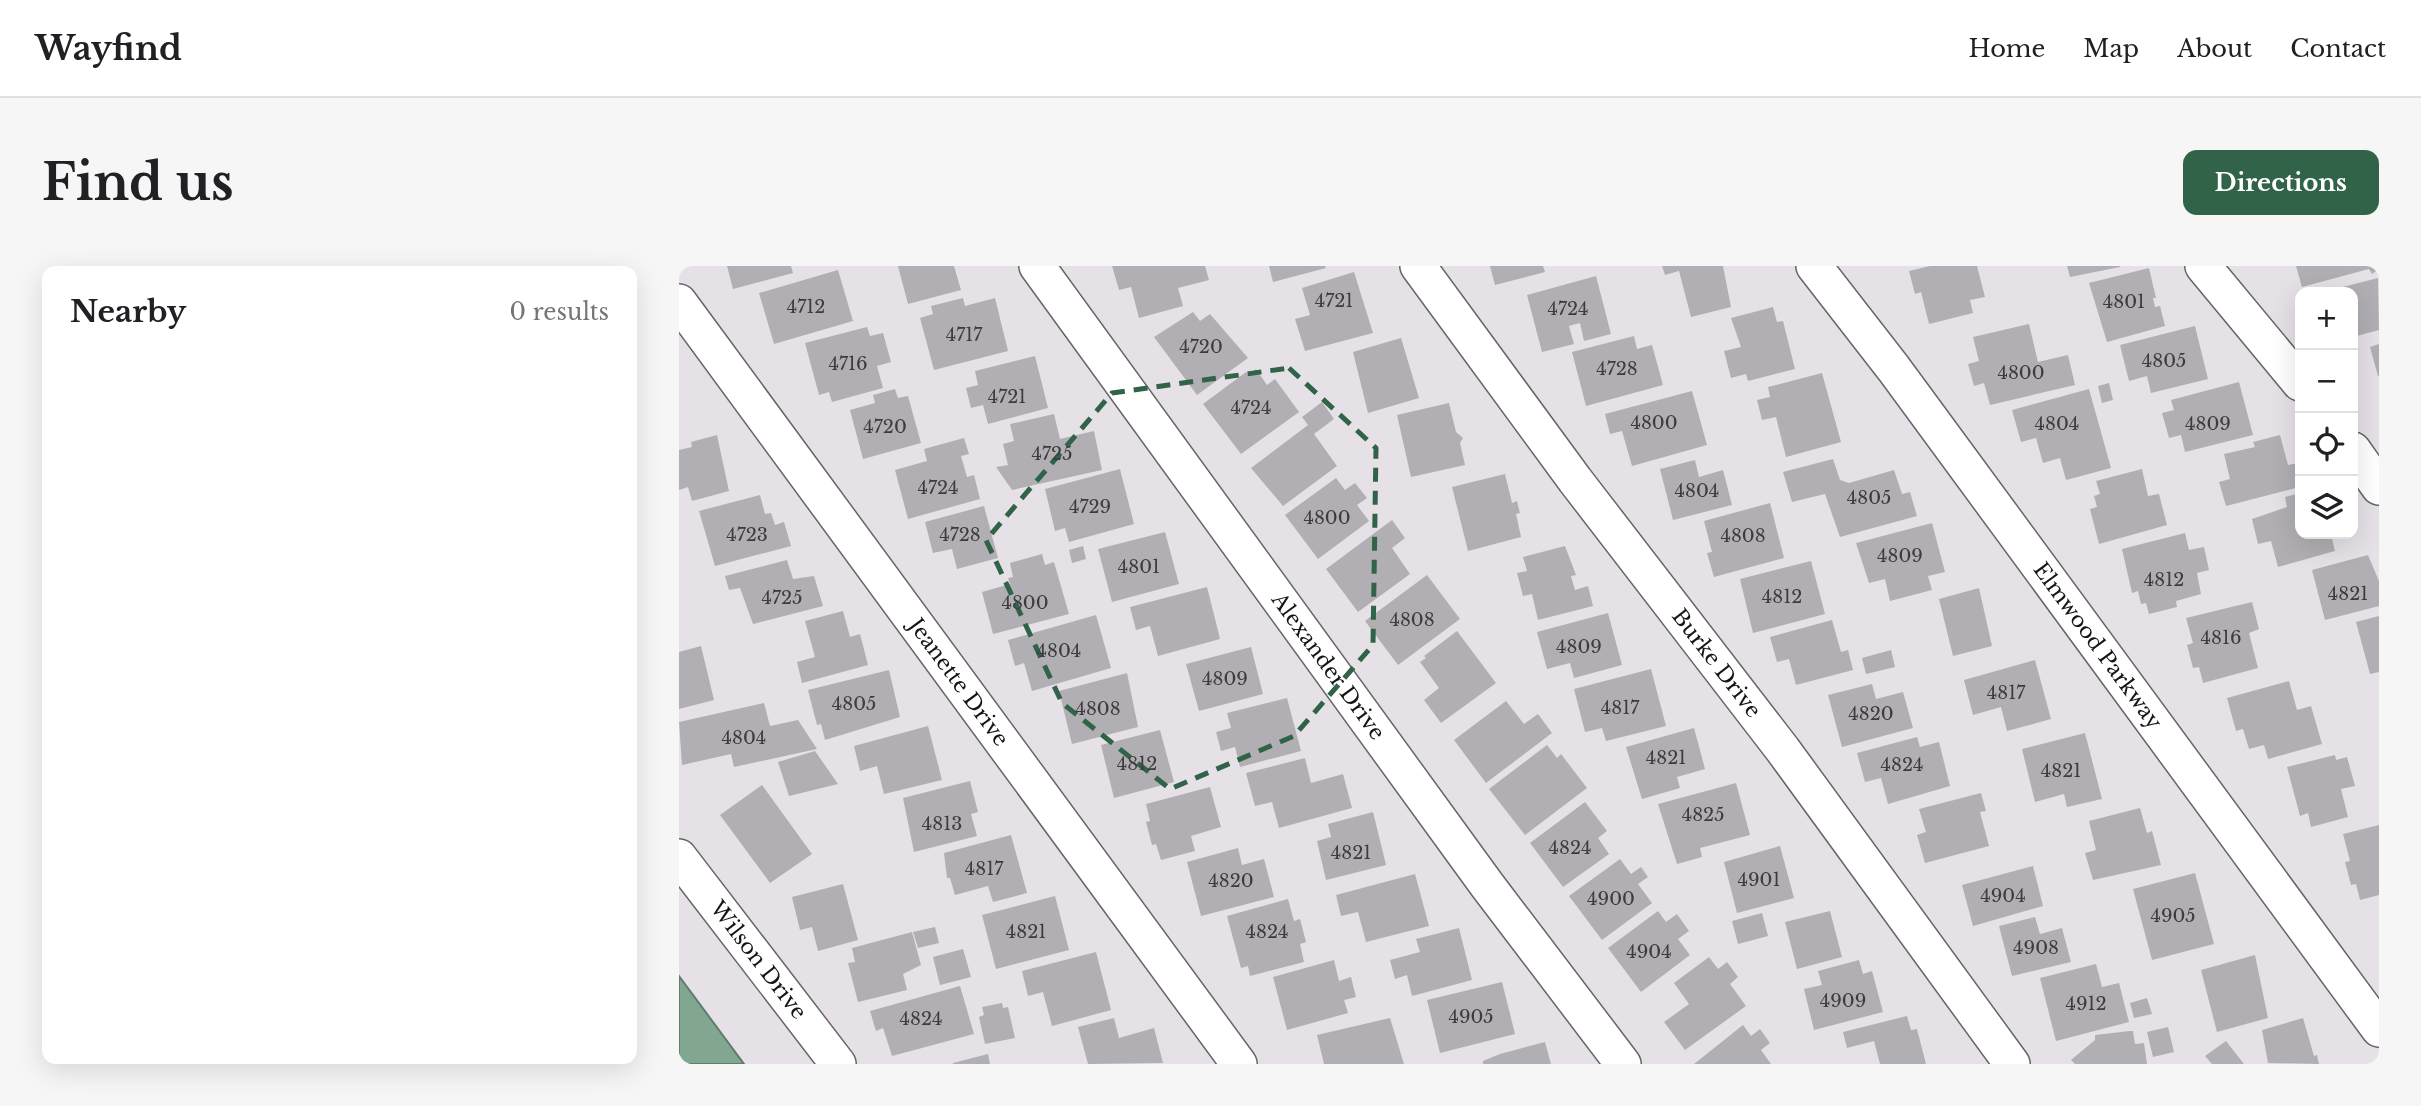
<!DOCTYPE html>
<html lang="en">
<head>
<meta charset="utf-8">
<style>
  body { margin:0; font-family:"Libre Baskerville",serif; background:#f6f6f6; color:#202124 }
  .controls { position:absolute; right:21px; top:21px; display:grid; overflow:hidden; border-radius:14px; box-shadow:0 7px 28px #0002 }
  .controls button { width:63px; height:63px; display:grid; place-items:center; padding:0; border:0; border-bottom:2px solid #e0e0e0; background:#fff; color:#202124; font:35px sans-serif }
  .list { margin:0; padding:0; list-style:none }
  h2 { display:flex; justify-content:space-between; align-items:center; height:91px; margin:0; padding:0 28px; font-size:30px }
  h2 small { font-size:23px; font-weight:400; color:#757577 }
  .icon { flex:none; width:38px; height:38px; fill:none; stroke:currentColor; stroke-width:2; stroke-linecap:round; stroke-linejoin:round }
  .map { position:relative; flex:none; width:1700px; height:798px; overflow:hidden; border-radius:14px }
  header { display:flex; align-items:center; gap:42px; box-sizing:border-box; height:98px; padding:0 35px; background:#fff; border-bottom:2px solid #e0e0e0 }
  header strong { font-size:33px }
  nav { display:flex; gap:38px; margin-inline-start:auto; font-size:24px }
  .intro { display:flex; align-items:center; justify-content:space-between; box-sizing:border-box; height:168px; padding:0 42px }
  h1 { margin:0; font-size:49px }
  .button { padding:18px 32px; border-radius:14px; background:#306348; color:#fff; font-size:24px; font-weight:700 }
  main { display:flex; gap:42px; padding:0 42px }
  aside { flex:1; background:#fff; border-radius:14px; box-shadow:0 7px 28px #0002 }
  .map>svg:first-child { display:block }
  .water { fill:#82a791; stroke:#617b6c; stroke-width:2 }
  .building { fill:#b2afb4 }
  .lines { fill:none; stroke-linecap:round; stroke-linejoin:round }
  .minor-casing { stroke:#676469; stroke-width:38 }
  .minor { stroke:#fff; stroke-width:35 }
  .marked { fill:none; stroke:#306348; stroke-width:5; stroke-dasharray:14 9; stroke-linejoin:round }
  .labels { text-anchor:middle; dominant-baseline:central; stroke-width:5; stroke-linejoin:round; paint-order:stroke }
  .number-label { font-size:18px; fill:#3c3b3e }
  .street-label { font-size:21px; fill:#151416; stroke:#f2eef4 }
</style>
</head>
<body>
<header>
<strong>Wayfind</strong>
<nav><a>Home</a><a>Map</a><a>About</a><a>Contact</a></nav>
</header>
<div class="intro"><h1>Find us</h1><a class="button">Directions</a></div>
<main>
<aside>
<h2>Nearby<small>0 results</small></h2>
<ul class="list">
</ul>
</aside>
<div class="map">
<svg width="1700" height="798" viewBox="0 0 1700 798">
  <rect width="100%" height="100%" fill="#e5e1e7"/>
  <path class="water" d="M0,710L65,798H0Z"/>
  <path class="building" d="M48,0H112L114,7L54,23Z
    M219,0H275L282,24L229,38Z
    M433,0H526L530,14L499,22L504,40L460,52L452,21L440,24Z
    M590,0H646L647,2L594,16Z
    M811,0H864L866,6L816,19Z
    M983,0H1044L1052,41L1012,51L1000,5L986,9Z
    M1251,0H1298L1306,31L1291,34L1294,47L1250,58L1242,26L1236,28L1230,5Z
    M1388,0H1441V1L1391,11Z
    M1617,0H1700V3L1693,8L1690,3L1623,21Z
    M1470,2L1477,32H1474L1476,41L1481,40L1486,60L1428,76L1410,17Z
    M159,4L174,55L95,78L80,27Z
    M675,6L694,67L626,85L616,53L631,49L623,22Z
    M917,10L932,68L905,75L901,57L890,60L895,78L863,86L848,29Z
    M1699,12L1700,64L1674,71V26L1648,25Z
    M284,32L286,40L316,32L329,85L255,104L241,52L254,48L252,40Z
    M1094,41L1098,56L1104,55L1116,103L1069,115L1067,108L1052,112L1045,85L1062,81L1052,52Z
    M514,46L521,55L531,48L569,92L518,129L475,71Z
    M1350,58L1359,96L1389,89L1396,119L1311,139L1305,117L1295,120L1289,98L1300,95L1294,71Z
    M1516,60L1529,113L1472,127L1468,110L1450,115L1441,79Z
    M188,61L191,70L204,67L212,96L198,100L204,122L153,136L150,126L140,129L126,77Z
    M955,70L958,83L973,79L984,119L907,140L893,86Z
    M722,72L740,132L689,147L674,86Z
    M1700,78V110H1699L1691,81Z
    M356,90L369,142L309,158L304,139L292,142L287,122L299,119L296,105Z
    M577,103L588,119L596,113L620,146L562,188L524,138L567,106L569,109Z
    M1143,107L1162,176L1107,191L1097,151L1083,154L1078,134L1091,131L1089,121Z
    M1560,116L1574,169L1506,186L1502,169L1490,172L1483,147L1495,144L1492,134Z
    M1430,117L1434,134L1423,137L1419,120Z
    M216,123L219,132L229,130L242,177L184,193L171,144L196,137L194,129Z
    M1410,123L1432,202L1387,214L1381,192L1364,197L1357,172L1342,176L1333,144Z
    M1013,125L1028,179L953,200L943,165L931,168L926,148Z
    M643,136L655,153L635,168L658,200L604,240L572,202L629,159L623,151Z
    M770,137L777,166L784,172L781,177L786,199L732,211L718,149Z
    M375,148L381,173L415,165L423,204L333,224L317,201L329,199L324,178L335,175L331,158Z
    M38,169L50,225L13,235L9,221L0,224V184L13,181L12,176Z
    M1601,169L1609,199L1619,197L1621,221L1547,240L1540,216L1551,213L1545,188L1576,181L1574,176Z
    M285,172L290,188L282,190L288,211L295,209L301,233L229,253L216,204L248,195L245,183Z
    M1154,193L1161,214L1170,217L1215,204L1223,228L1231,226L1238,250L1161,271L1146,228L1113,236L1104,206Z
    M1016,194L1020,211L1044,204L1053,239L994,254L981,203Z
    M441,203L455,258L390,276L386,262L376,265L366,223Z
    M1463,203L1469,230L1480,228L1488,259L1420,278L1411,243L1418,241L1415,230L1421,228L1417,215Z
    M826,208L833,237L838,235L841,247L837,248L842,271L789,285L773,221Z
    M657,212L666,224L676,217L688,232L678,239L690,255L639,293L606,249Z
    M1621,227V268H1652L1656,285L1599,301L1592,275L1579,278L1573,253L1608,241L1606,231Z
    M81,229L86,248L92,247L96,259L105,256L112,280L36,300L20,245Z
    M1091,237L1105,292L1035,311L1028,287L1033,286L1025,255Z
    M305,240L319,292L278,303L273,283L254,287L246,256Z
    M713,254L726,272L713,282L731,308L679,346L647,303Z
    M1253,257L1266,306L1249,310L1253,324L1211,335L1206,313L1190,317L1177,277Z
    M486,266L500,318L433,336L419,283Z
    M1506,267L1510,284L1525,281L1530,304L1518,307L1522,328L1497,335L1498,341L1470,348L1467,337L1462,338L1459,325L1453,327L1443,283Z
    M404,280L407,293L393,297L390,284Z
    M886,280L897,309L892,310L896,324L909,320L914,340L859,354L853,328L844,330L838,307L848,305L844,291Z
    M363,288L366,299L375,296L390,348L314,368L303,326L331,318L329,312L334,311L331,297Z
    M1689,289L1700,315V340L1646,354L1633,304Z
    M108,294L114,313L135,310L144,340L74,358L61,322L50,324L46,310Z
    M1132,295L1146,348L1074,367L1061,313Z
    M748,309L781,353L719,399L686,355Z
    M528,321L541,373L479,390L471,360L457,364L451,341Z
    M1300,322L1313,380L1274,390L1260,333Z
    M1573,336L1580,363L1570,367L1579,402L1524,417L1520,401L1514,402L1508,379L1514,377L1507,352Z
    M164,345L171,371L181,368L189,399L123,417L118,396L136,391L126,355Z
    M929,347L943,399L895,412L891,397L868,403L858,366Z
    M417,349L432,402L353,425L345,397L336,400L329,374Z
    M1700,350V406L1691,408L1677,356Z
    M1153,354L1162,386L1169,384L1174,404L1117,419L1110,393L1098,396L1091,371Z
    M778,365L817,417L762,457L745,434L760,422L741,396L747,392L745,390Z
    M22,380L35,434L0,443V386Z
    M572,381L584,428L520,445L507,398Z
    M1212,384L1216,401L1187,408L1183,392Z
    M1356,394L1372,453L1328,465L1322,441L1294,449L1285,414Z
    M972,403L987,460L927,475L923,462L906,466L895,423Z
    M210,404L221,451L146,474L142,458L138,459L129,424Z
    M448,407L459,461L393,478L380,425Z
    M1610,415L1618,444L1632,440L1643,478L1589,493L1585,479L1570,483L1564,463L1557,465L1548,432Z
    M1193,418L1197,433L1224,426L1234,462L1163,481L1149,429Z
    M608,432L622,485L561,501L556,481L542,485L537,466L552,462L548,447Z
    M827,435L845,458L859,448L873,467L807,517L775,474Z
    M85,437L91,460L119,454L138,483L55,501L52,488L3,499L0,456Z
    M249,460L263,514L205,528L198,500L181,505L175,480Z
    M1015,462L1026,503L998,511L1001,522L963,533L947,481Z
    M481,464L495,516L435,532L422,479Z
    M1406,467L1423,533L1388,541L1385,528L1356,536L1343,483Z
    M1238,471L1241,481L1260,476L1271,520L1209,538L1202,512L1186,516L1178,487Z
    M868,479L878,492L882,488L908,522L846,569L810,523Z
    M136,485L159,518L110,530L99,496Z
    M1656,489L1657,494L1668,491L1676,520L1662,523L1669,551L1632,561L1629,547L1621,550L1608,501Z
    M626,492L632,517L664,508L673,542L600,562L593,536L576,540L567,507Z
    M291,515L299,546L292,548L298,570L235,586L224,532Z
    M1057,517L1071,569L1021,582L1023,591L998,598L979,538Z
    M83,519L133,588L91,617L41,549Z
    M531,521L542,561L512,570L516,585L482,594L477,578L473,579L467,556L471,555L467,538Z
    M1302,527L1307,545L1301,546L1310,580L1246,597L1238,569L1247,566L1240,543Z
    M906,536L928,565L919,572L930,588L884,621L851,577Z
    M1461,542L1468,567L1473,565L1482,599L1414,614L1406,587L1417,584L1410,555Z
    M694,546L707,599L647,614L638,575L652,571L649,558Z
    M1700,559V629L1681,634L1677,618L1672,619L1666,596L1671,595L1664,568Z
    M332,569L348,627L314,636L309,620L276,629L271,612H268L265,587Z
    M1101,580L1115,632L1058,647L1045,596Z
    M559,582L563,599L585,593L595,631L522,650L508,596Z
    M941,593L952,608L962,601L969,611L959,618L973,637L923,674L890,630Z
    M1354,600L1364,640L1294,660L1283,619Z
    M1516,607L1535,678L1473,694L1454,623Z
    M736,608L750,660L687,676L679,646L662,650L657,629Z
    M164,618L179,674L139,685L133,661L121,664L113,631Z
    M376,630L390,684L317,703L303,649Z
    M609,633L615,655L621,653L627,676L621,678L625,696L571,710L569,700L562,702L548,650Z
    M979,645L987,656L998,648L1010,665L999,673L1011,689L962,726L929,682Z
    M1151,645L1163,691L1118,703L1106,656Z
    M1083,647L1089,670L1059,678L1053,655Z
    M1356,651L1361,668L1383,662L1392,696L1333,710L1320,660Z
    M256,661L260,677L239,682L234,666Z
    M780,662L793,714L733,730L728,709L716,713L711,694L741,686L737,673Z
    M233,666L242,699L224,708L228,724L179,736L169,697L176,696L173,682Z
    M284,683L292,711L261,719L254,691Z
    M417,686L432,744L373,760L364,726L349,730L343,705Z
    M1576,689L1589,752L1538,766L1522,704Z
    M1030,691L1039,703L1048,696L1059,711L1051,718L1067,740L1006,784L985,756L1010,738L995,717Z
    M655,694L660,715L672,711L677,731L665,734L669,747L608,764L594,711Z
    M1180,694L1184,708L1193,705L1204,746L1135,764L1125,723L1143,719L1139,705Z
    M1417,698L1423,721L1440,717L1450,756L1377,775L1361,712Z
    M823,716L836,768L761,787L748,734Z
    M281,720L295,768L213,790L204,762L197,765L191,745Z
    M1468,732L1473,748L1455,752L1451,737Z
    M323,737L324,742L329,741L336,772L306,778L300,751L305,749L303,741Z
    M1228,750L1232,764L1238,763L1247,798H1201L1195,775L1168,782L1164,766Z
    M435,752L440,772L475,762L484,797L409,798L399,761Z
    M711,752L725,798H645L638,769Z
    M1624,752L1635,790L1638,789L1640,798L1589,797L1583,764Z
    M1064,759L1072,770L1081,763L1091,777L1082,784L1092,798H1015Z
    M1489,761L1495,786L1474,791L1468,766Z
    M1451,765H1454L1456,778L1465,777L1468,798H1396L1392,794L1416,774V769Z
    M1547,775L1565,798H1533L1526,790Z
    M866,776L872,798H804V795L821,788Z
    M309,788L311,798H274V797Z"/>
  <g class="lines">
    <defs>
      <g id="minor">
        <path id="s1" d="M358,0L808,619L944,798"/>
        <path id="s2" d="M739,0L896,214L1104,484L1333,798"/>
        <path id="s3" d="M1135,0L1215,103L1700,763"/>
        <path d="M1524,0L1621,117"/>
        <path id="s4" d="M0,36L560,798"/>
        <path d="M1674,184L1700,221"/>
        <path id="s5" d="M0,591L159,798"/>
      </g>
    </defs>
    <use href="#minor" class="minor-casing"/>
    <use href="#minor" class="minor"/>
  </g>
  <path class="marked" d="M610,102L697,182L694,379L615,470L491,523L383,437L307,274L433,127Z"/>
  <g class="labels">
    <g class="number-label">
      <text x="655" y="35">4721</text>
      <text x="1445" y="36">4801</text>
      <text x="127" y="41">4712</text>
      <text x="889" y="43">4724</text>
      <text x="285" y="69">4717</text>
      <text x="522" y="81">4720</text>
      <text x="1485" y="95">4805</text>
      <text x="169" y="98">4716</text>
      <text x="938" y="103">4728</text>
      <text x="1342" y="107">4800</text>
      <text x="328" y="131">4721</text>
      <text x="572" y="142">4724</text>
      <text x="975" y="157">4800</text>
      <text x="1378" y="158">4804</text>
      <text x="1529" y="158">4809</text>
      <text x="206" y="161">4720</text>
      <text x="373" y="188">4725</text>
      <text x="259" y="222">4724</text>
      <text x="1018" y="225">4804</text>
      <text x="1190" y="232">4805</text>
      <text x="411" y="241">4729</text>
      <text x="648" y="252">4800</text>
      <text x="68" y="269">4723</text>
      <text x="281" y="269">4728</text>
      <text x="1064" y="270">4808</text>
      <text x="1221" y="290">4809</text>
      <text x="460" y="301">4801</text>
      <text x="1485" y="314">4812</text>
      <text x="1669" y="328">4821</text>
      <text x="1103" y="331">4812</text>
      <text x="103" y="332">4725</text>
      <text x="346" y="337">4800</text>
      <text x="733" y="354">4808</text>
      <text x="1542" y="372">4816</text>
      <text x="900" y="381">4809</text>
      <text x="380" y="385">4804</text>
      <text x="546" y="413">4809</text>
      <text x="1327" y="427">4817</text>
      <text x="175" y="438">4805</text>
      <text x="941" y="442">4817</text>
      <text x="419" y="443">4808</text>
      <text x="1192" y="448">4820</text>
      <text x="65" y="472">4804</text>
      <text x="987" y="492">4821</text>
      <text x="458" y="498">4812</text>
      <text x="1223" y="499">4824</text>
      <text x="1382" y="505">4821</text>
      <text x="1024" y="549">4825</text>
      <text x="263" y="558">4813</text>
      <text x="891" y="582">4824</text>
      <text x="672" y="587">4821</text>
      <text x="305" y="603">4817</text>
      <text x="1080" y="614">4901</text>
      <text x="552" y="615">4820</text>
      <text x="1324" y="630">4904</text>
      <text x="932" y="633">4900</text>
      <text x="1494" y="650">4905</text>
      <text x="347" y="666">4821</text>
      <text x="588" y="666">4824</text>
      <text x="1357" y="682">4908</text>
      <text x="970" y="686">4904</text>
      <text x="1164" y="735">4909</text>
      <text x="1407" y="738">4912</text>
      <text x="792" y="751">4905</text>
      <text x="242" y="753">4824</text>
    </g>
    <g class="street-label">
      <text stroke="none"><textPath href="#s3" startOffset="474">Elmwood Parkway</textPath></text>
      <text stroke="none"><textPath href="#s2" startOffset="497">Burke Drive</textPath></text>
      <text stroke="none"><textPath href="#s1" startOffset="495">Alexander Drive</textPath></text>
      <text stroke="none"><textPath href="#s4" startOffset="472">Jeanette Drive</textPath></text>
      <text stroke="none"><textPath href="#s5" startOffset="130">Wilson Drive</textPath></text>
    </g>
  </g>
</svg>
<div class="controls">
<button>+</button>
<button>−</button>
<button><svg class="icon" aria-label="locate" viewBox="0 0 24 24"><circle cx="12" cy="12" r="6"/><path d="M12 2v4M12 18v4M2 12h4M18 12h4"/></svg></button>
<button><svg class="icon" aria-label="layers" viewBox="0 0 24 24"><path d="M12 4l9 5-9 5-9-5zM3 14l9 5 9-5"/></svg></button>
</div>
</div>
</main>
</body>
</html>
